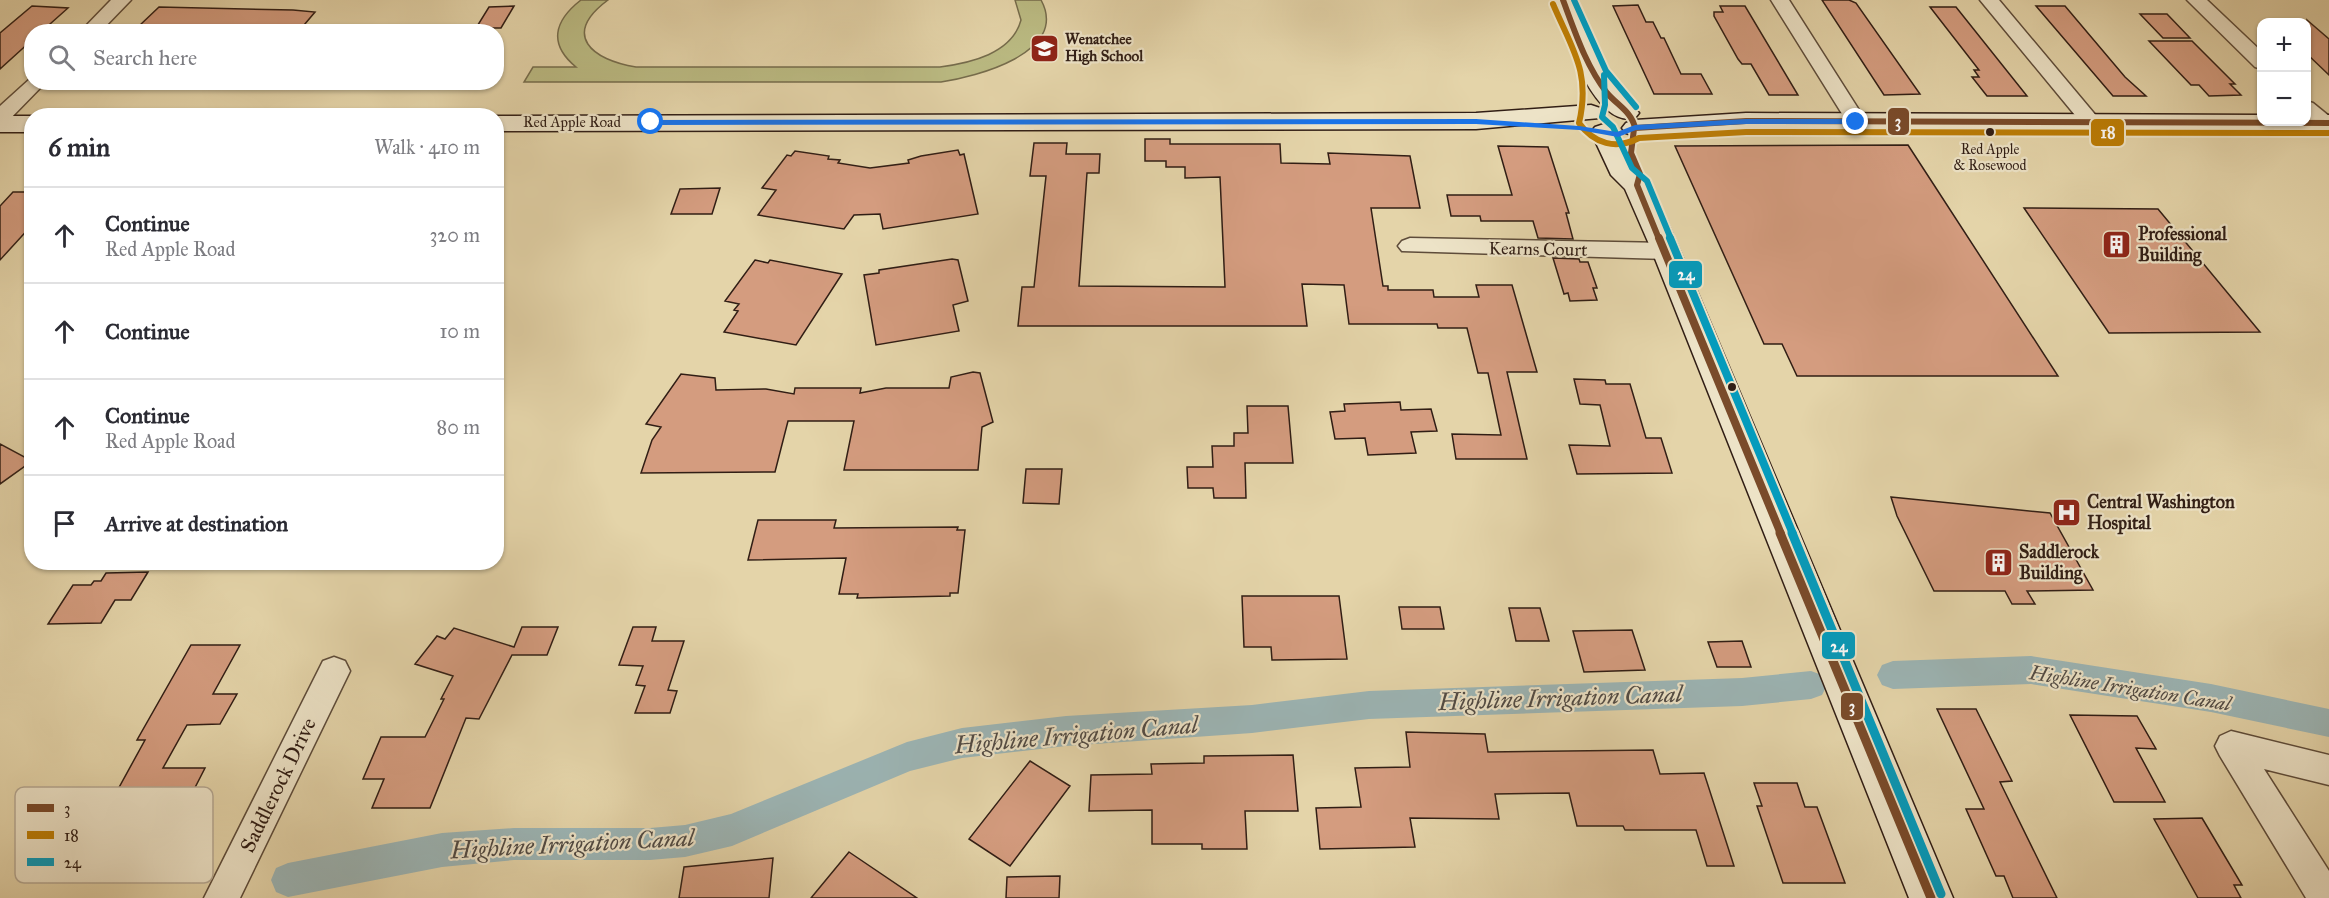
<!DOCTYPE html>
<html lang="en">
<head>
<meta charset="utf-8">
<style>
  body { margin:0; font-family:"IM FELL Great Primer",serif; background:#f7f7f7; color:#2b2b33 }
  .controls { position:absolute; right:18px; top:18px; display:grid; overflow:hidden; border-radius:12px; box-shadow:0 2px 4px #0004 }
  .controls button { width:54px; height:54px; display:grid; place-items:center; padding:0; border:0; border-bottom:2px solid #e1e1e2; background:#fff; color:#2b2b33; font:30px sans-serif }
  .stop { position:absolute; width:18px; height:18px; margin:-14px; border:4px solid #1a73e8; border-radius:50%; background:#fff }
  .stop.end { background:#1a73e8; border-color:#fff; box-shadow:0 2px 6px #0008 }
  .list { margin:0; padding:0; list-style:none }
  h2 { display:flex; justify-content:space-between; align-items:center; height:78px; margin:0; padding:0 24px; font-size:26px }
  h2 small { font-size:20px; font-weight:400; color:#7c7c81 }
  .list li { display:grid; grid-template-columns:39px 1fr auto; gap:18px; align-items:center; box-sizing:border-box; height:96px; padding:0 24px; border-top:2px solid #e1e1e2 }
  .list b { display:block; font-size:22px; white-space:nowrap }
  .list p { margin:0; font-size:20px; white-space:nowrap; color:#7c7c81 }
  .list em { font-size:20px; font-style:normal; color:#7c7c81 }
  .icon { flex:none; width:33px; height:33px; fill:none; stroke:currentColor; stroke-width:2; stroke-linecap:round; stroke-linejoin:round }
  .map { position:relative; flex:none; width:2329px; height:898px; overflow:hidden }
  .search { position:absolute; background:#fff; box-shadow:0 2px 4px #0004; left:24px; top:24px; width:480px; height:66px; display:flex; align-items:center; gap:15px; box-sizing:border-box; padding:0 21px; border-radius:24px; color:#7c7c81; font-size:22px }
  .panel { position:absolute; background:#fff; box-shadow:0 2px 4px #0004; left:24px; top:108px; width:480px; height:462px; border-radius:24px }
  .map>svg:first-child { display:block }
  .green { fill:#bbbb83; stroke:#766c4c; stroke-width:1.5 }
  .lines { fill:none; stroke-linecap:round; stroke-linejoin:round }
  .canal { fill:#9cb5b5; fill-rule:evenodd }
  .building { fill:#d49c7f; stroke:#311e15; stroke-width:1.5 }
  .street-casing { stroke:#5e4c3a; stroke-width:3 }
  .secondary-casing { stroke:#311e15; stroke-width:3 }
  .street { fill:#ede3c7; fill-rule:evenodd }
  .secondary { fill:#ede3c7; fill-rule:evenodd }
  .bus-1-far2-casing { stroke:#ede3c7; stroke-width:10 }
  .bus-1-far1-casing { stroke:#ede3c7; stroke-width:12 }
  .bus-1-casing { stroke:#ede3c7; stroke-width:14 }
  .bus-2-casing { stroke:#ede3c7; stroke-width:10 }
  .bus-3-far2-casing { stroke:#ede3c7; stroke-width:10 }
  .bus-3-far1-casing { stroke:#ede3c7; stroke-width:12 }
  .bus-3-casing { stroke:#ede3c7; stroke-width:14 }
  .bus-1-far2 { stroke:#7a4b2a; stroke-width:6 }
  .bus-1-far1 { stroke:#7a4b2a; stroke-width:8 }
  .bus-1 { stroke:#7a4b2a; stroke-width:9 }
  .bus-2 { stroke:#bc7d06; stroke-width:6 }
  .bus-3-far2 { stroke:#059bbc; stroke-width:6 }
  .bus-3-far1 { stroke:#059bbc; stroke-width:8 }
  .bus-3 { stroke:#059bbc; stroke-width:9 }
  .route { fill:#1a73e8 }
  .bus-dot { fill:#311e15; stroke:#ede3c7; stroke-width:2 }
  .labels { text-anchor:middle; dominant-baseline:central; stroke-width:4.5; stroke-linejoin:round; paint-order:stroke }
  .far-bus-label { font-size:14px; fill:#311e15; stroke:#ede3c7 }
  .far-poi-label { font-size:15px; font-weight:bold; fill:#311e15; stroke:#ede3c7; text-anchor:start }
  .far-street-label { font-size:15px; fill:#311e15; stroke:#ede3c7 }
  .poi-label { font-size:18px; font-weight:bold; fill:#311e15; stroke:#ede3c7; text-anchor:start }
  .street-label { font-size:18px; fill:#311e15; stroke:#ede3c7 }
  .water-label { font-size:20px; font-style:italic; fill:#514b45; stroke:#ede3c7 }
  .near-street-label { font-size:21px; fill:#311e15; stroke:#ede3c7 }
  .near-water-label { font-size:24px; font-style:italic; fill:#514b45; stroke:#ede3c7 }
  .key { fill:#ede3c7; stroke:#b5a892; stroke-width:1.5 }
  .key-label { font-size:16px; fill:#311e15 }
  .line-badge { stroke:#ede3c7; stroke-width:2 }
  .badge-label { font-size:16px; text-anchor:middle; font-weight:bold; fill:#fff }
</style>
</head>
<body>
<div class="map">
<svg width="2329" height="898" viewBox="0 0 2329 898">
  <rect width="100%" height="100%" fill="#e4d4a9"/>
  <filter id="stains"><feTurbulence type="fractalNoise" baseFrequency=".00333" numOctaves="4"/><feColorMatrix values="0 0 0 0 .2 0 0 0 0 .09 0 0 0 0 .02 0 0 0 .5 -.17"/></filter>
  <radialGradient id="worn" r=".72"><stop offset=".6" stop-color="#630" stop-opacity="0"/><stop offset="1" stop-color="#630" stop-opacity=".3"/></radialGradient>
  <path class="green" d="M581,0H608C561,35 592,60 636,67H940C970,63 1012,54 1021,20L1015,0H1041C1070,53 975,77 941,82H524L533,67H576C548,44 554,21 581,0Z"/>
  <g class="lines">
    <path class="canal" d="M2031,656L2211,684L2329,709V737L2211,712L2031,684L1893,689L1882,685L1877,675L1882,665L1893,661Z
      M1811,671L1822,675L1827,685L1822,695L1811,699L1742,706L1369,719L1252,733L1066,746L962,758L910,771L732,846L685,857L650,860H514L442,867L288,897L276,892L271,880L276,868L288,863L442,833L514,828H650L685,825L731,814L907,742L962,728L1066,716L1252,705L1369,691L1742,678Z"/>
  </g>
  <path class="building" d="M1822,0H1849L1856,3L1920,94L1884,95Z
    M1638,5L1646,22H1653L1661,38H1664L1681,74H1701L1712,94H1654L1613,6Z
    M32,6L68,8L41,32H32V40L0,69V33Z
    M514,6L501,28H476L489,7Z
    M1720,6H1745L1798,95H1769L1751,64H1742L1738,59L1714,16V12H1723Z
    M2036,6H2065L2125,77L2146,96H2113Z
    M159,7L293,10L315,12L299,31H205L209,27L139,26Z
    M1930,7H1956L2027,96H1987L1972,77H1979L1974,70H1979Z
    M2140,14H2167L2190,38H2163Z
    M2307,20L2329,39V75L2307,54Z
    M2149,41H2192L2235,84H2230L2241,95L2209,96L2199,85H2191Z
    M1145,139H1170V144H1280L1281,163L1330,164L1328,153L1410,156L1420,208H1371L1383,286H1388V290H1433L1434,297H1479L1476,285H1512L1537,372H1507L1527,459H1456L1452,434L1501,435L1488,373H1478L1467,328H1438L1437,324H1349L1344,285L1302,284L1307,326H1018L1022,287H1034L1046,176H1030L1034,143H1067L1066,154H1100L1099,173H1087L1079,286L1225,287L1220,177L1185,178V167H1166V161H1145Z
    M1908,145L1934,185L2058,376H1797L1782,344H1764L1675,146Z
    M1498,146L1548,147L1569,213H1566L1573,239L1538,238L1533,221H1481L1480,216H1451L1447,195H1512Z
    M958,150L960,155L964,154L978,214L883,229L880,214L854,215L844,229L758,215L776,190L762,188L787,155L791,156L795,151L829,156L828,159L840,160L838,163L870,168L909,163L908,160L921,156Z
    M720,188L712,214H671L680,189Z
    M13,192H32V225L0,260V206Z
    M2024,208L2158,209L2260,332L2109,333Z
    M1553,258L1579,259L1580,262H1588L1597,288H1593L1597,300L1570,301L1568,293L1564,294Z
    M952,259L958,260L968,301L953,305L959,331L876,345L864,275L879,273V270Z
    M755,260L768,263L770,260L842,274L796,345L724,332L738,311L734,310L739,304L725,301Z
    M973,372L980,373L993,422L982,427L978,470H844L854,421H788L775,472L641,473L652,440L661,427L646,424L681,374L715,378L716,390L766,389L794,394L795,388H861L860,393L886,388H949L951,377Z
    M1574,379L1605,380L1606,384H1630L1646,438H1661L1672,473L1577,474L1569,445L1610,446L1600,405L1580,404Z
    M1400,402L1401,410L1431,409L1437,431L1411,432L1416,453L1368,455L1365,438L1335,439L1330,412L1345,411L1344,404Z
    M1247,406H1288L1293,463H1245L1246,498H1214L1213,488H1188L1187,467H1213L1212,446H1234V433H1248Z
    M0,444L32,461L0,484Z
    M1026,469H1062L1059,504L1023,503Z
    M1891,497L2050,513L2093,590L2027,591L2035,604H2012L2005,591H1934L1897,516Z
    M758,520H836L834,528L958,527L957,530H965L958,593H950V596L857,598L858,594H839L846,558L748,560Z
    M148,572L131,600H115L101,623L48,624L73,585H91L94,581H101L106,573Z
    M1242,596H1339L1347,659L1272,660L1271,647H1244Z
    M1399,607H1440L1444,629H1402Z
    M1509,608H1540L1549,641H1516Z
    M522,627H558L547,655H512L479,719L466,718L430,808H372L384,779H363L381,737H425L444,699H441L453,676L415,664L437,636L445,639L454,628L514,647Z
    M633,627H656L652,641H684L668,690L677,691L670,713H635L645,686L636,685L643,666L619,665Z
    M1632,630L1645,670L1584,672L1573,631Z
    M1742,641L1751,667H1717L1708,642Z
    M191,645H240L213,694H237L220,724L187,725L163,768H205L184,809H152L134,843L88,844L145,740H137Z
    M1937,709H1976L2012,781L2000,782L2057,898H2013L2004,876H1996L1966,809H1984Z
    M2070,715L2137,716L2156,749L2136,748L2165,802H2114Z
    M1406,732L1485,734L1488,752L1653,750L1660,774L1704,773L1734,866H1707L1696,830H1625L1623,826H1577L1569,793L1495,794L1499,819L1410,818L1415,847L1320,849L1316,808L1361,807L1355,768L1410,767Z
    M1293,755L1298,811H1245L1247,849H1202V844H1152V810L1089,811L1091,775L1152,774L1151,764L1204,763V756Z
    M1030,761L1070,786L1010,866L969,839Z
    M1754,783H1797L1805,807H1817L1845,883H1783L1757,806H1762Z
    M2202,818L2242,885H2234L2241,898H2198L2154,819Z
    M849,852L917,898H811Z
    M773,858L769,898H679L684,867Z
    M1060,876L1059,898H1006L1007,877Z"/>
  <g class="lines">
    <defs>
      <path id="street" d="M111,0H131L100,32H80Z
        M1771,0H1789L1866,121L1863,125H1849Z
        M1980,0H1999L2098,118L2101,122L2098,126H2084Z
        M2187,0H2207L2262,52V69L2255,67Z
        M32,77V82H46L7,122L0,124V106Z
        M2306,101L2313,103L2329,116V128L2317,127L2306,118Z
        M1410,238L1666,243L1674,246L1678,251L1674,256L1666,259L1402,251L1398,246L1402,241Z
        M334,657L345,661L350,671L240,898H204L323,661Z
        M2231,731L2329,755V785L2264,769L2329,871V898H2306L2220,756L2215,746L2220,736Z"/>
      <path id="secondary" d="M1552,0H1574L1607,76L1639,113L1635,118C1593,129 1563,30 1552,0Z
        M1591,105L1600,108L1604,113L1600,118L1476,129L496,131L495,116L1476,113Z
        M1746,113L2262,115V122H2306V115H2329V131L1746,129L1635,136L1626,133L1622,128L1626,123L1635,120Z
        M0,116H32V132H0Z
        M1604,124L1613,127L1635,171L1651,185L1680,251L1953,898H1909L1652,251L1625,189L1611,175L1591,132L1595,127Z"/>
    </defs>
    <use href="#street" class="street-casing"/>
    <use href="#secondary" class="secondary-casing"/>
    <use href="#street" class="street"/>
    <use href="#secondary" class="secondary"/>
    <defs>
      <path id="bus-1-far2" d="M1563,0C1575,32 1586,66 1607,93C1617,105 1632,112 1635,128
        M1635,128L1746,121L2329,123
        M1634,129L1631,153L1640,174L1637,185L1659,239"/>
      <path id="bus-1-far1" d="M1659,238L1781,534"/>
      <path id="bus-1" d="M1780,533L1931,898"/>
      <path id="bus-2" d="M1553,4C1572,49 1591,72 1579,123C1594,144 1616,150 1639,138L1746,132L2329,133"/>
      <path id="bus-3-far2" d="M1574,0L1606,71L1636,107
        M1604,75L1605,105L1602,117L1613,127L1632,168L1647,181L1671,239"/>
      <path id="bus-3-far1" d="M1670,238L1793,534"/>
      <path id="bus-3" d="M1792,533L1941,894"/>
    </defs>
    <use href="#bus-1-far2" class="bus-1-far2-casing"/>
    <use href="#bus-1-far1" class="bus-1-far1-casing"/>
    <use href="#bus-1" class="bus-1-casing"/>
    <use href="#bus-2" class="bus-2-casing"/>
    <use href="#bus-3-far2" class="bus-3-far2-casing"/>
    <use href="#bus-3-far1" class="bus-3-far1-casing"/>
    <use href="#bus-3" class="bus-3-casing"/>
    <use href="#bus-1-far2" class="bus-1-far2"/>
    <use href="#bus-1-far1" class="bus-1-far1"/>
    <use href="#bus-1" class="bus-1"/>
    <use href="#bus-2" class="bus-2"/>
    <use href="#bus-3-far2" class="bus-3-far2"/>
    <use href="#bus-3-far1" class="bus-3-far1"/>
    <use href="#bus-3" class="bus-3"/>
  </g>
  <path class="route" d="M1476,119L1579,126L1617,132L1635,125L1746,119H1856L1860,122L1856,124H1746L1670,128L1636,130L1618,137L1579,130L1476,124L651,125L647,122L651,120Z"/>
  <defs>
    <symbol id="school-square" viewBox="-11 -11 22 22"><rect x="-9" y="-9" width="18" height="18" rx="4" fill="#8f2418" stroke="#ede3c7"/><path d="M0-5L7-2L0 1L-7-2ZM-4 1L0 2.5L4 1V4Q0 6-4 4Z" fill="#fff"/></symbol>
    <symbol id="building-square" viewBox="-11 -11 22 22"><rect x="-9" y="-9" width="18" height="18" rx="4" fill="#8f2418" stroke="#ede3c7"/><path d="M-4-6H4V6H1V3H-1V6H-4ZM-2.5-4.3h1.7v1.8h-1.7ZM.8-4.3h1.7v1.8H.8ZM-2.5-1h1.7V.8h-1.7ZM.8-1h1.7V.8H.8Z" fill="#fff"/></symbol>
    <symbol id="hospital-square" viewBox="-11 -11 22 22"><rect x="-9" y="-9" width="18" height="18" rx="4" fill="#8f2418" stroke="#ede3c7"/><path d="M-5-5h3v3.5h4V-5h3V5h-3V1.5h-4V5h-3Z" fill="#fff"/></symbol>
  </defs>
  <g fill-rule="evenodd">
    <use href="#school-square" x="1028" y="32" width="33" height="33"/>
    <use href="#building-square" x="2100" y="228" width="33" height="33"/>
    <use href="#hospital-square" x="2050" y="496" width="33" height="33"/>
    <use href="#building-square" x="1982" y="546" width="33" height="33"/>
  </g>
  <g class="bus-dot">
    <circle cx="1990" cy="132" r="5"/>
    <circle cx="1732" cy="387" r="5"/>
  </g>
  <g class="labels">
    <g class="far-bus-label">
      <text x="1990" y="149">Red Apple<tspan x="1990" dy="16">&amp; Rosewood</tspan></text>
    </g>
    <g class="far-poi-label">
      <text x="1065" y="39">Wenatchee<tspan x="1065" dy="17">High School</tspan></text>
    </g>
    <g class="far-street-label">
      <text x="572" y="122">Red Apple Road</text>
    </g>
    <g class="poi-label">
      <text x="2138" y="234">Professional<tspan x="2138" dy="21">Building</tspan></text>
      <text x="2087" y="502">Central Washington<tspan x="2087" dy="21">Hospital</tspan></text>
      <text x="2019" y="552">Saddlerock<tspan x="2019" dy="21">Building</tspan></text>
    </g>
    <g class="street-label">
      <text transform="translate(1538 249) rotate(1)">Kearns Court</text>
    </g>
    <g class="water-label">
      <text transform="translate(2130 688) rotate(9)">Highline Irrigation Canal</text>
    </g>
    <g class="near-street-label">
      <text transform="translate(278 785) rotate(-64)">Saddlerock Drive</text>
    </g>
    <g class="near-water-label">
      <text transform="translate(1560 698) rotate(-2)">Highline Irrigation Canal</text>
      <text transform="translate(1076 735) rotate(-5)">Highline Irrigation Canal</text>
      <text transform="translate(572 844) rotate(-3)">Highline Irrigation Canal</text>
    </g>
  </g>
  <rect x="15" y="787" width="198" height="96" rx="9" class="key"/>
  <rect x="27" y="804" width="27" height="8" fill="#7a4b2a"/>
  <rect x="27" y="831" width="27" height="8" fill="#bc7d06"/>
  <rect x="27" y="858" width="27" height="8" fill="#059bbc"/>
  <g class="key-label">
    <text x="64" y="814">3</text>
    <text x="64" y="841">18</text>
    <text x="64" y="868">24</text>
  </g>
  <g class="line-badge">
    <rect x="1887" y="107" width="23" height="29" rx="6" fill="#7a4b2a"/>
    <rect x="2090" y="118" width="35" height="29" rx="6" fill="#bc7d06"/>
    <rect x="1668" y="260" width="35" height="29" rx="6" fill="#059bbc"/>
    <rect x="1821" y="631" width="35" height="29" rx="6" fill="#059bbc"/>
    <rect x="1840" y="692" width="24" height="29" rx="6" fill="#7a4b2a"/>
  </g>
  <g class="badge-label">
    <text x="1898" y="127">3</text>
    <text x="2108" y="138">18</text>
    <text x="1686" y="280">24</text>
    <text x="1839" y="652">24</text>
    <text x="1852" y="712">3</text>
  </g>
  <rect width="100%" height="100%" filter="url(#stains)"/>
  <rect width="100%" height="100%" fill="url(#worn)"/>
</svg>
<div class="controls">
<button>+</button>
<button>−</button>
</div>
<div class="stop" style="left:651px;top:122px"></div>
<div class="stop end" style="left:1856px;top:122px"></div>
<div class="search"><svg class="icon" aria-label="search" viewBox="0 0 24 24"><circle cx="10" cy="10" r="6"/><path d="M15 15l6 6"/></svg>Search here</div>
<section class="panel">
<h2>6 min<small>Walk · 410 m</small></h2>
<ul class="list">
<li><svg class="icon" aria-label="ahead" viewBox="0 0 24 24"><path d="M12 20V5M6 11l6-6 6 6"/></svg><div><b>Continue</b><p>Red Apple Road</p></div><em>320 m</em></li>
<li><svg class="icon" aria-label="ahead" viewBox="0 0 24 24"><path d="M12 20V5M6 11l6-6 6 6"/></svg><div><b>Continue</b></div><em>10 m</em></li>
<li><svg class="icon" aria-label="ahead" viewBox="0 0 24 24"><path d="M12 20V5M6 11l6-6 6 6"/></svg><div><b>Continue</b><p>Red Apple Road</p></div><em>80 m</em></li>
<li><svg class="icon" aria-label="arrive" viewBox="0 0 24 24"><path d="M6 21V4h12l-3 4 3 4H6"/></svg><div><b>Arrive at destination</b></div></li>
</ul>
</section>
</div>
</body>
</html>
